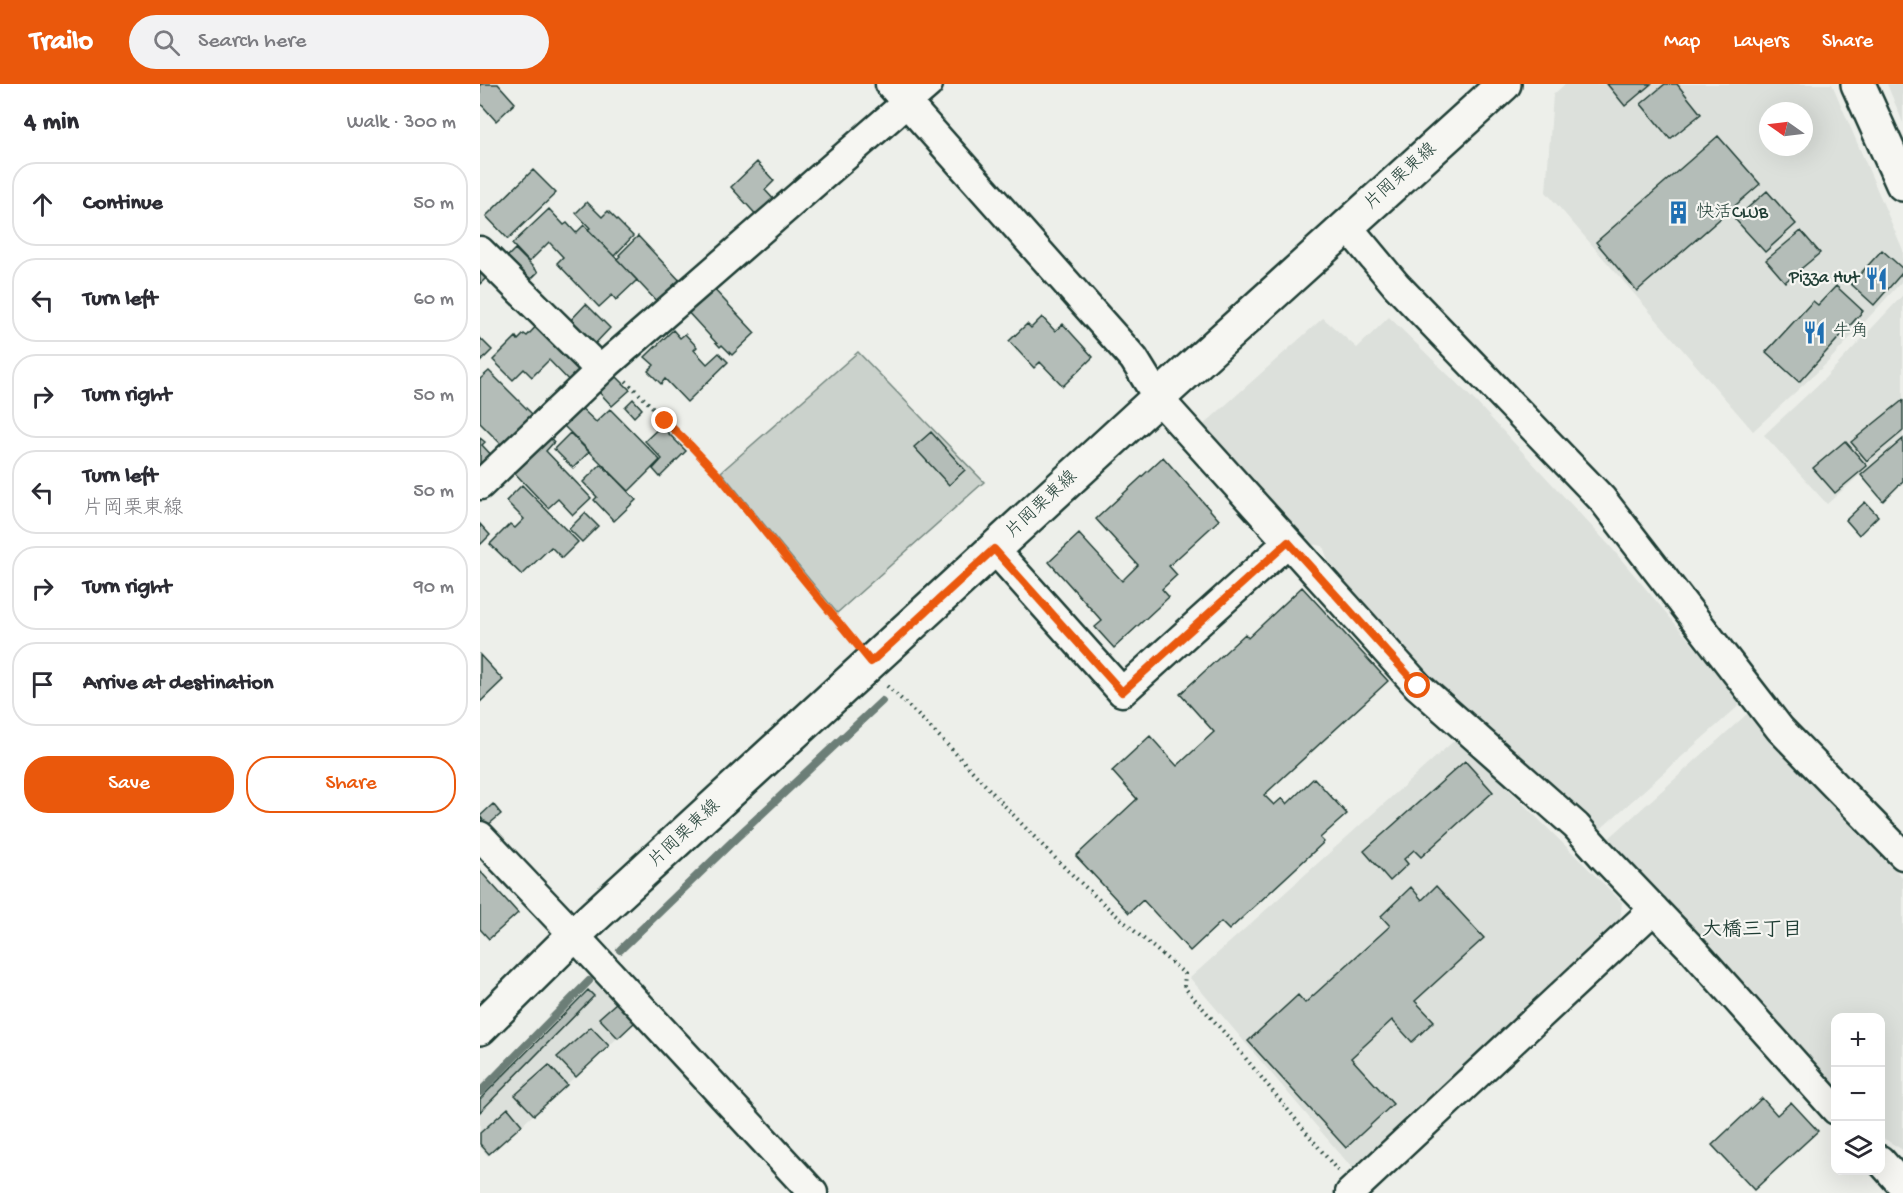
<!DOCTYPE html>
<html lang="en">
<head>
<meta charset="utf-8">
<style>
  body { margin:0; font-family:"Gochi Hand","Klee One",sans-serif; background:#f2f2f3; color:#2b2b33 }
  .controls { position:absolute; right:18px; bottom:18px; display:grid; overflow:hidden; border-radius:12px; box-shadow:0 6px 24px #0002 }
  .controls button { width:54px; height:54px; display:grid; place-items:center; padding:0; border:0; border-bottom:2px solid #e1e1e2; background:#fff; color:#2b2b33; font:30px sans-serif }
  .compass { position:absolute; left:1279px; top:18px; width:54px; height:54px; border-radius:50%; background:#fff; box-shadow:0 6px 24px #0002; rotate:284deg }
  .stop { position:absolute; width:18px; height:18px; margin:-14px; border:4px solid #ea580c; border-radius:50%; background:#fff }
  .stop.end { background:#ea580c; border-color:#fff; box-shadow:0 2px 6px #0008 }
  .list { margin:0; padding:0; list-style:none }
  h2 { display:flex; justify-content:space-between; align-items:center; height:78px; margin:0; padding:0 24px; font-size:26px }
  h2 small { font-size:20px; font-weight:400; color:#7c7c81 }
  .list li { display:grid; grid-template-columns:39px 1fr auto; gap:18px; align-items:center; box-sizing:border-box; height:84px; margin:0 12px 12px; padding:0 12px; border:2px solid #e1e1e2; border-radius:24px }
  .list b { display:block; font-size:22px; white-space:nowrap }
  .list p { margin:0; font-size:20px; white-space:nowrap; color:#7c7c81 }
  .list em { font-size:20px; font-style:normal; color:#7c7c81 }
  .actions { display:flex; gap:12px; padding:18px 24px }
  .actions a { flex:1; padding:14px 0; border:2px solid #ea580c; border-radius:24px; text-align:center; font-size:21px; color:#ea580c }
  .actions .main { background:#ea580c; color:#fff }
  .icon { flex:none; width:33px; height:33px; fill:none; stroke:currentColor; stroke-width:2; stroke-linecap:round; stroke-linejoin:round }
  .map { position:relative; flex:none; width:1423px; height:1109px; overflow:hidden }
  header { display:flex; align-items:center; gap:36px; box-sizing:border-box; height:84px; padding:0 30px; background:#ea580c; color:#fff }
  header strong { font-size:28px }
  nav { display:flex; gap:33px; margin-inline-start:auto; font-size:21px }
  .search { width:420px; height:54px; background:#f2f2f3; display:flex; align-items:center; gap:15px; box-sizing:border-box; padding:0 21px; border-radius:33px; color:#7c7c81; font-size:22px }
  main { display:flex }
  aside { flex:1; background:#fff }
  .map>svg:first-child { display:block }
  .built { fill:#dce0db; fill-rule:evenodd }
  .green { fill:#cbd2cc; stroke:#758880; stroke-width:1.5 }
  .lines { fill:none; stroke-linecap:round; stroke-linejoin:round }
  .stream { stroke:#6c7e77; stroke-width:8 }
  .building { fill:#b4bdb8; stroke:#1f3d34; stroke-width:1.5 }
  .minor-casing { stroke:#1f3d34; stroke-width:33 }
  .major-casing { stroke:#1f3d34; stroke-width:38 }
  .highway-casing { stroke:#1f3d34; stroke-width:38 }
  .path { stroke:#1f3d34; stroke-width:4; stroke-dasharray:1.5 4.5; stroke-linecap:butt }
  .minor { stroke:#f6f6f2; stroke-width:28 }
  .major { stroke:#f6f6f2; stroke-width:33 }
  .highway { stroke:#f6f6f2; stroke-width:33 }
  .route { stroke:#ea580c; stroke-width:8 }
  .labels { text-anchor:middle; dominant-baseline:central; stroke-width:4.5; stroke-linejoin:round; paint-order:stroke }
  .street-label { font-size:18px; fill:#1f3d34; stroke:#f6f6f2 }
  .poi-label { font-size:18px; fill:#1f3d34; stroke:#f6f6f2; text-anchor:start }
  .neighbourhood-label { font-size:20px; font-weight:bold; fill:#1f3d34; stroke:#f6f6f2 }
</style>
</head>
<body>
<header>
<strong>Trailo</strong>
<div class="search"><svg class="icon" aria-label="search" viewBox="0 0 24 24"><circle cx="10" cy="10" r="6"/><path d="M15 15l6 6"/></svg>Search here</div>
<nav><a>Map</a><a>Layers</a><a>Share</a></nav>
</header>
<main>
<aside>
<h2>4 min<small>Walk · 300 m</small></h2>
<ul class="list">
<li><svg class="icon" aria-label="ahead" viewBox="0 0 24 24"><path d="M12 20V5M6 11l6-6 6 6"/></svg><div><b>Continue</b></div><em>50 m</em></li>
<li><svg class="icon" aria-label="left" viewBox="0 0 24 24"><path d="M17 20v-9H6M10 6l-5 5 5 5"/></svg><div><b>Turn left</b></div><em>60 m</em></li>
<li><svg class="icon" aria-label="right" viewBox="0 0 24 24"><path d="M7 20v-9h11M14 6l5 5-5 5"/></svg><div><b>Turn right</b></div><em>50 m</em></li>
<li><svg class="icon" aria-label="left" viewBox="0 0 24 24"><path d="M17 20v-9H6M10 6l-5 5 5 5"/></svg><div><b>Turn left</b><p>片岡栗東線</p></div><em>50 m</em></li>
<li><svg class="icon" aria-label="right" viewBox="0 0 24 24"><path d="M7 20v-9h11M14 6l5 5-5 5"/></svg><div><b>Turn right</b></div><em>90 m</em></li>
<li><svg class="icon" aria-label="arrive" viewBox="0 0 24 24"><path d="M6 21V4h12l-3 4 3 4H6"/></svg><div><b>Arrive at destination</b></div></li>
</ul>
<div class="actions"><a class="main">Save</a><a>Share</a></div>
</aside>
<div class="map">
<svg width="1423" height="1109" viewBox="0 0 1423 1109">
  <rect width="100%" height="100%" fill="#edefea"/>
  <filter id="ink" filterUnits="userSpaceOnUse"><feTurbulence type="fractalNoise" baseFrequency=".0167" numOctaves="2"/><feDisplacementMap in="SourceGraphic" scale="12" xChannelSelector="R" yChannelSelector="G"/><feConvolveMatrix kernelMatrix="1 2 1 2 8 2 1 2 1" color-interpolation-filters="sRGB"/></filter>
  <g filter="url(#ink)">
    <path class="built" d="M1085,0H1352L1423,166V196L1346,280L1273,347L1066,108L1073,11ZM1288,27H1324V63H1288Z
      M1407,0H1423V39Z
      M1423,211V353L1347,420L1284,351L1344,295Z
      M909,233L995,317L1129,461L1262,619L1116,749L930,577L852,488L843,462L830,460L721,343L843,234L877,264Z
      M1267,630L1423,794V1066L1401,1053L1400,934H1356L1355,1006L1126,757Z
      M977,654L1142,818L1140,838L873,1085L710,894Z
      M116,897L155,938L8,1072L0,1063V1015Z"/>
    <path class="green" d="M378,268L504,398L357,529L241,388Z"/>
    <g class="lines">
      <path class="stream" d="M140,866L256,754L402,617
        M0,1008L109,897"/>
    </g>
    <path class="building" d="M0,0H18L35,19L16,37L0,19Z
      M1127,0H1171L1145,22Z
      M1185,0H1197L1221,30L1190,55L1161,20Z
      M1238,52L1280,100L1157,207L1116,158Z
      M277,78L294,97L285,106L297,119L280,135L251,103Z
      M53,86L76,109L28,155L6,132Z
      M1287,107L1316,140L1285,168L1255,135Z
      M107,118L122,133L128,127L153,152L134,172L108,146L110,144L96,129Z
      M69,125L84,141L87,139L96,149L104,141L157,196L136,216L132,211L119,223L77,179L83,173L69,158L49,178L32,160Z
      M1321,147L1340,169L1305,198L1286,176Z
      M158,152L203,200L181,222L137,175L140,172L139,171Z
      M35,165L58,188L46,200L23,177Z
      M1402,166L1423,185V188L1394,221L1371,200Z
      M0,179L10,190L0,200Z
      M230,201L275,249L252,271L242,261L240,263L205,225Z
      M1356,202L1383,227L1319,298L1286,268L1333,217L1338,221Z
      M106,220L130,244L112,263L88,239Z
      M562,233L575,247L583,240L613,273L583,302L560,278L554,284L529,257L547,240L551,244Z
      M62,236L112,287L95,303L69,276L52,293L44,285L33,296L13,276L36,253L38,256L44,250L47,252Z
      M193,246L200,254L205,250L217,263L214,266L227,280L239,269L248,278L207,318L185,295L181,300L168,287L174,281L165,273Z
      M0,254L12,266L0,278Z
      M9,287L52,330L66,316L74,324L29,368L0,339V295Z
      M134,290L150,306L132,322L118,307Z
      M153,315L162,325L154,333L145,323Z
      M1423,316V347L1387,377L1371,358Z
      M96,319L116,338L130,325L180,376L149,407L79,337Z
      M181,342L206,367L180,393L173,385L182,375L165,357Z
      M451,348L485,386L469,401L434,363Z
      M66,349L74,358L66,367L111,414L93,431L78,415L68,424L29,383Z
      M90,349L109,368L93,384L74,365Z
      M0,354L5,358L2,361L15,375L0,390Z
      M1423,355V397L1403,417L1381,391Z
      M1365,357L1387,382L1355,409L1333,384Z
      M683,373L739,436L689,482L697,491L682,505L689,513L634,564L615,543L622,537L569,478L599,450L642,497L658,481L616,435Z
      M121,380L156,416L134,437L114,416L117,413L103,398Z
      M42,401L98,458L82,474L71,463L42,491L10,460L30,440L35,444L44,435L26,417Z
      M1385,418L1398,432L1379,451L1366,436Z
      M105,429L118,442L102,458L89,445Z
      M0,440L10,451L0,461Z
      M822,503L908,597L784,711L794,721L802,714L807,720L834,694L867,730L840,754L844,758L749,846L741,838L710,867L663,816L649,829L596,772L657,715L632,687L670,652L697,682L734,648L700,610L765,550L768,554Z
      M0,571L23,596L0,618Z
      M985,677L1013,708L941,773L934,766L924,775L928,780L910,797L884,767Z
      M13,720L21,730L7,742L0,732Z
      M0,787L38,829L9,855L0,845Z
      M956,802L1004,854L935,917L954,937L932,958L912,936L871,974L913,1020L866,1064L768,957L818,911L825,919L910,842L901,832L931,803L942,816Z
      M108,906L114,912L0,1028V1015Z
      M136,919L155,938L138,954L119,934Z
      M111,943L129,962L96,993L77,973Z
      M69,981L87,1001L54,1031L35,1011Z
      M1282,1014L1297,1031L1311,1018L1338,1047L1274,1106L1232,1061Z
      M28,1024L42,1041L9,1070L0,1060V1049Z"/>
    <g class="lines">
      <defs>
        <path id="minor" d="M410,0L654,275L678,314L938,602L1096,742L1121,770L1212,865L1356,1026
          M867,142L916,201L1122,415L1300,645L1423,771
          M0,167L120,286
          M0,401L128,279L448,0
          M514,465L642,608L808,458
          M0,752L94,851L333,1109
          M1400,1076L1423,1102
          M870,1109L1174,825"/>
        <path id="major" d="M0,944L94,851L678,314L1024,0"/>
        <path id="highway" d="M1378,0L1423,100"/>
      </defs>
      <use href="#minor" class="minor-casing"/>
      <use href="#major" class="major-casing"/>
      <use href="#highway" class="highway-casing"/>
      <path class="path" d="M146,297L212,362L240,393L375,557
        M407,602C466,655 517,716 573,772C614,813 660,852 705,890L704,903L749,954L858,1087"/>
      <use href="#minor" class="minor"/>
      <use href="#major" class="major"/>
      <use href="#highway" class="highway"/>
    </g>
  </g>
  <g class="lines" filter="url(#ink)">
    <path class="route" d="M185,337L212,363L240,393L391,578L514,465L642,608L808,458L938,602"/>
  </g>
  <defs>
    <symbol id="building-bare" viewBox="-9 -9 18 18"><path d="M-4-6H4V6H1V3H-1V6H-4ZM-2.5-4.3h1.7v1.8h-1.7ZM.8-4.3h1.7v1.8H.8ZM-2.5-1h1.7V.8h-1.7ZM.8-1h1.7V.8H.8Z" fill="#1f6fb2" stroke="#f6f6f2" stroke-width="2.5" paint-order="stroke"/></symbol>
    <symbol id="restaurant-bare" viewBox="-9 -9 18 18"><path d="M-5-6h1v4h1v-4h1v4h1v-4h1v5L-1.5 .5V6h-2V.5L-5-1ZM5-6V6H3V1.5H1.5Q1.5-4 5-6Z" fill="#1f6fb2" stroke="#f6f6f2" stroke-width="2.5" paint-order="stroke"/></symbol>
  </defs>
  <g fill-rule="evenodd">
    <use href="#building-bare" x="1182" y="112" width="33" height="33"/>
    <use href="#restaurant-bare" x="1380" y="178" width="33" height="33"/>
    <use href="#restaurant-bare" x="1318" y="232" width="33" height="33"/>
  </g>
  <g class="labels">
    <g class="street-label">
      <text transform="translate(921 93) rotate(-42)">片岡栗東線</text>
      <text transform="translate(562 421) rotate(-43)">片岡栗東線</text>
      <text transform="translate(205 750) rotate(-43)">片岡栗東線</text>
    </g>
    <g class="poi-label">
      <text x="1216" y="129">快活CLUB</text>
      <text x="1379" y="194" text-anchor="end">Pizza Hut</text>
      <text x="1353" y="248">牛角</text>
    </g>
    <g class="neighbourhood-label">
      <text x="1272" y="847">大橋三丁目</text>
    </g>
  </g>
</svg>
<div class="controls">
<button>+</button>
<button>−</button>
<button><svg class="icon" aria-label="layers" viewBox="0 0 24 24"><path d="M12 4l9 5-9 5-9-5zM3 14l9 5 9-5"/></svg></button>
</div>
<svg class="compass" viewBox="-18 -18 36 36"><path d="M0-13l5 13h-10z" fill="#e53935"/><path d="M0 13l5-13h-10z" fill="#7c7c81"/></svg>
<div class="stop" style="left:938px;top:602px"></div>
<div class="stop end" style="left:185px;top:337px"></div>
</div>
</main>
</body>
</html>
